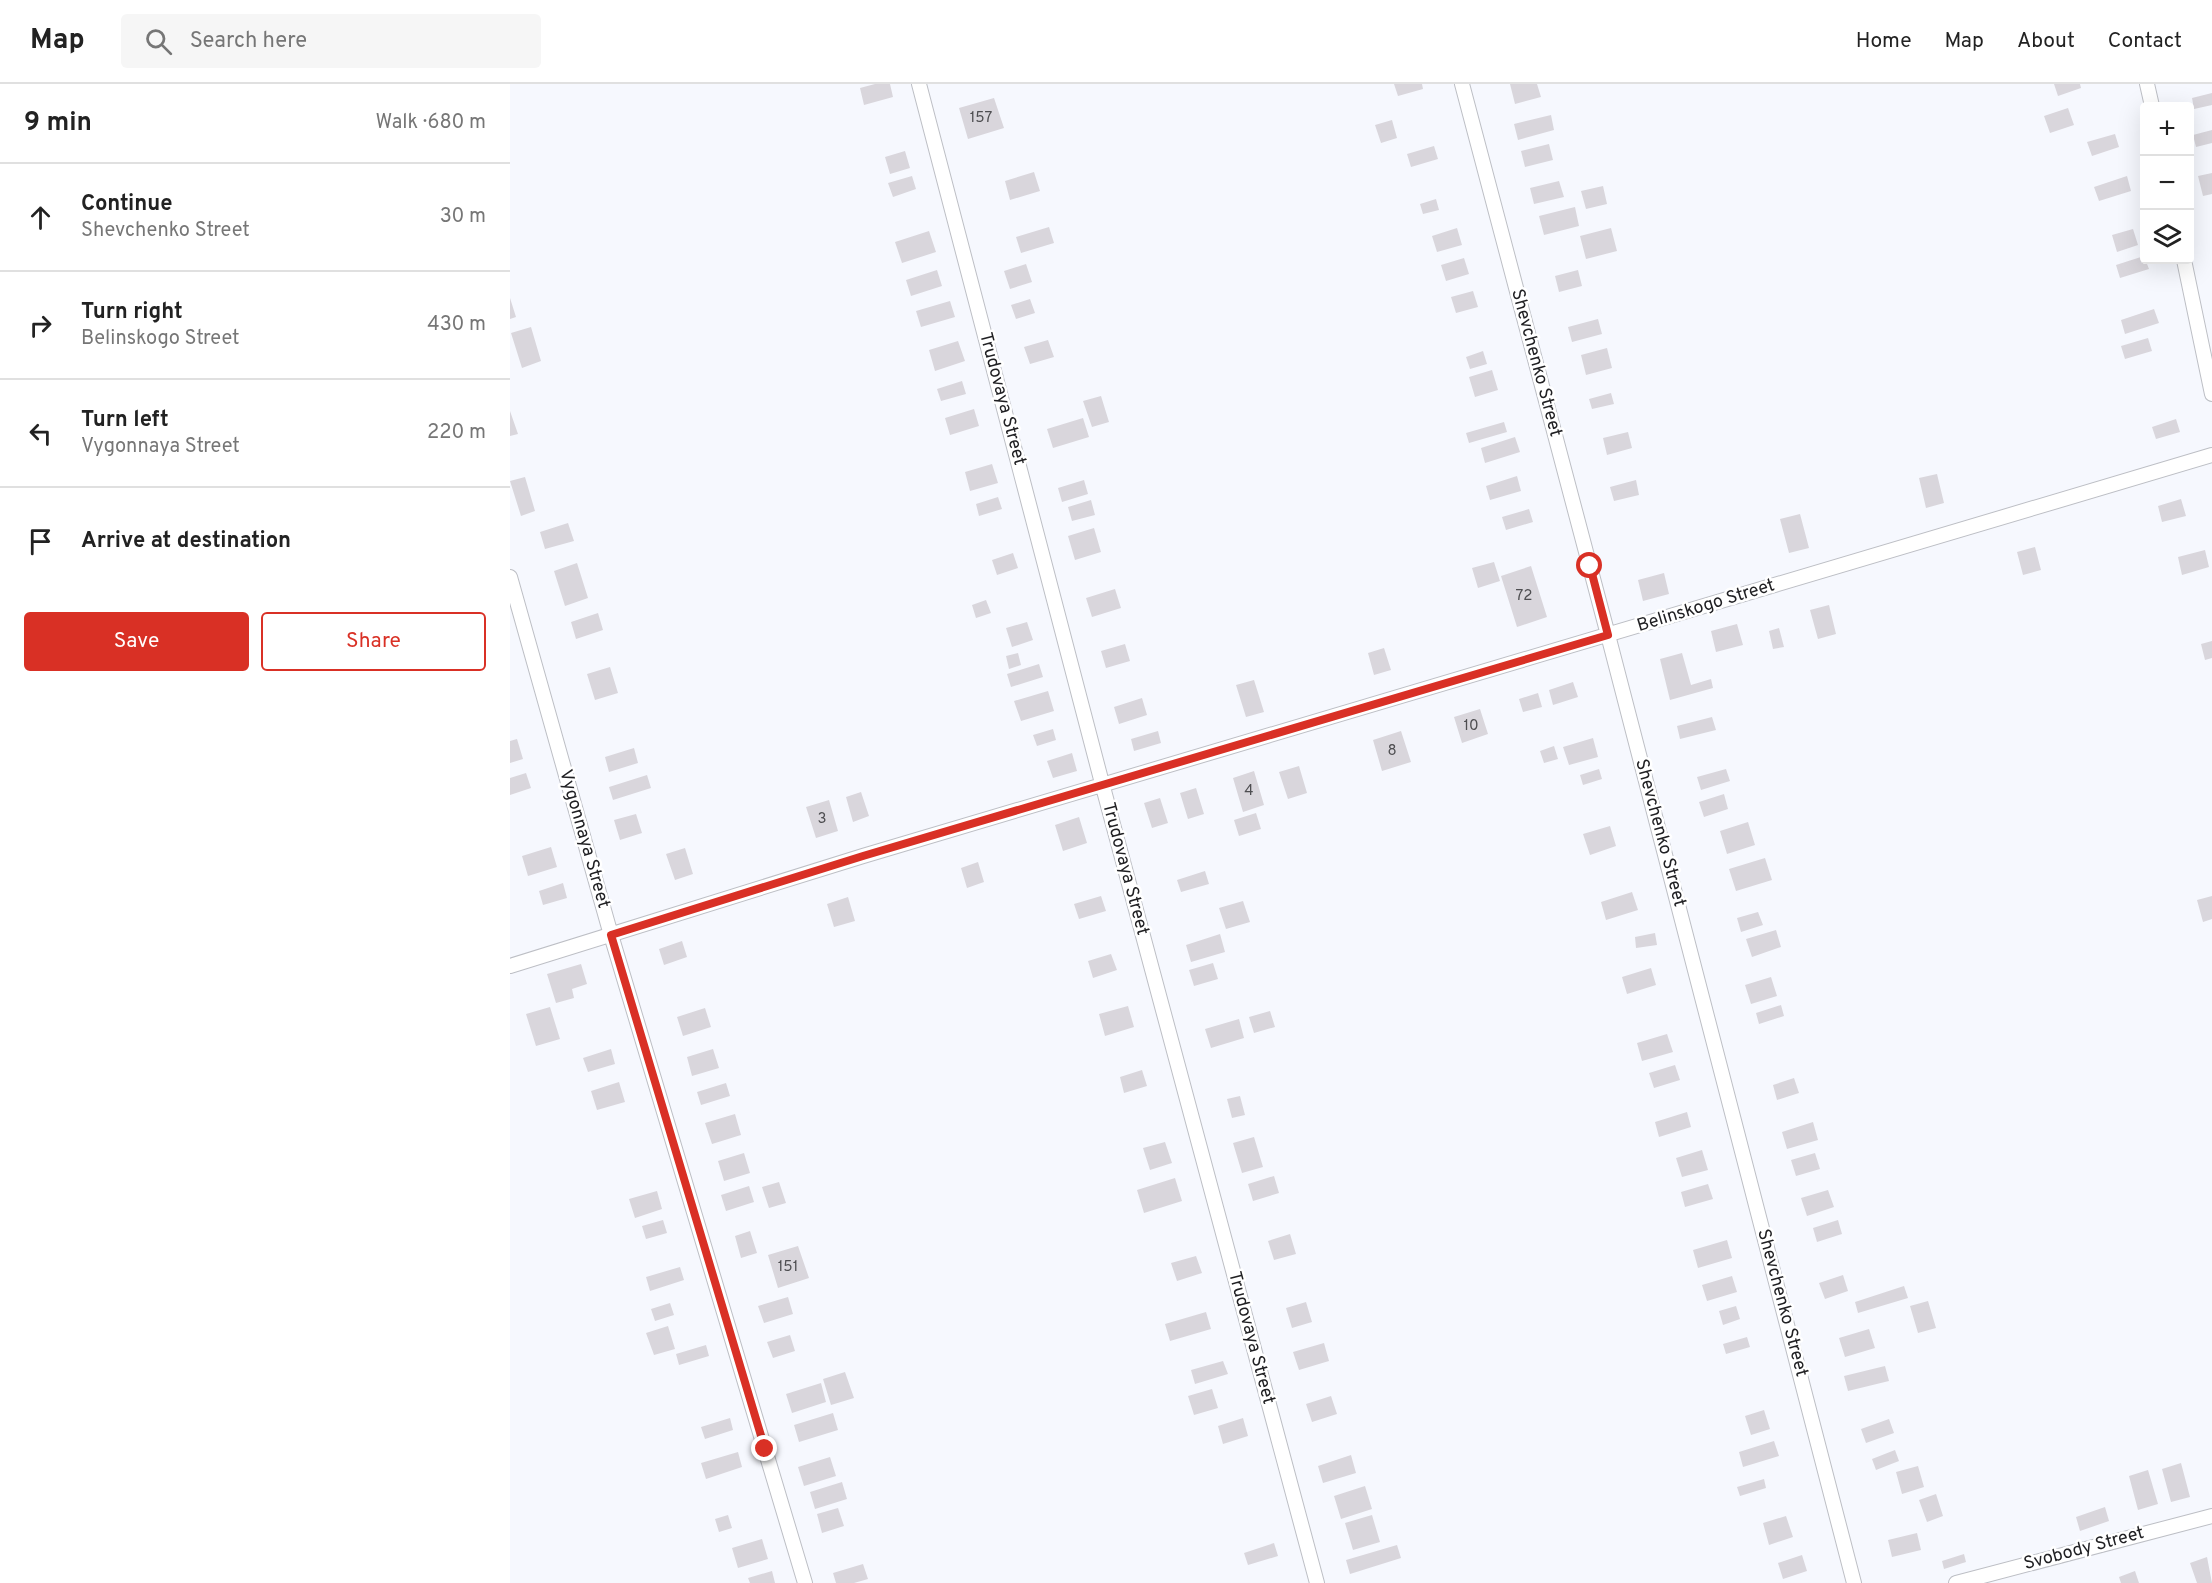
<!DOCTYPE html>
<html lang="en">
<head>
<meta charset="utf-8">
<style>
  body { margin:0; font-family:Overpass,sans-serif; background:#f6f6f6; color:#222 }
  .controls { position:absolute; right:18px; top:18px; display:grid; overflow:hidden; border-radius:6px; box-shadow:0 6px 24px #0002 }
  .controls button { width:54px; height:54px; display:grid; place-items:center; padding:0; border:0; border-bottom:2px solid #e0e0e0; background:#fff; color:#222; font:30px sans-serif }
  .stop { position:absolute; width:18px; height:18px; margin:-14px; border:4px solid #d93025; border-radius:50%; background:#fff }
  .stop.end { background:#d93025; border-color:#fff; box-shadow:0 2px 6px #0008 }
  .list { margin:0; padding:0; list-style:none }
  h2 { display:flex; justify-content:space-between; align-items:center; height:78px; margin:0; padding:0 24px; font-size:26px }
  h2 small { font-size:20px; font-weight:400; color:#767676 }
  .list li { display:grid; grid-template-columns:39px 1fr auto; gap:18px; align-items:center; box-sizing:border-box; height:108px; padding:0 24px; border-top:2px solid #e0e0e0 }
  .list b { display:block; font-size:22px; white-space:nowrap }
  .list p { margin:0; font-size:20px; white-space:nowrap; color:#767676 }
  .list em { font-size:20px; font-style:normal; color:#767676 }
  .actions { display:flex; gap:12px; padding:18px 24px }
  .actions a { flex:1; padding:14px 0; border:2px solid #d93025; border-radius:6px; text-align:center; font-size:21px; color:#d93025 }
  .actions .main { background:#d93025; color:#fff }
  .icon { flex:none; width:33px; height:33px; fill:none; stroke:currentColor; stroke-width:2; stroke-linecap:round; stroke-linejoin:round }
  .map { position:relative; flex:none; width:1702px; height:1499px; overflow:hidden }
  header { display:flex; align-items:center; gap:36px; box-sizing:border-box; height:84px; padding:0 30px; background:#fff; border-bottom:2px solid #e0e0e0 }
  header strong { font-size:28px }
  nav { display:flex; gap:33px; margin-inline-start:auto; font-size:21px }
  .search { width:420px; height:54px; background:#f6f6f6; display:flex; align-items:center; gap:15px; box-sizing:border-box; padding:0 21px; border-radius:6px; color:#767676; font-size:22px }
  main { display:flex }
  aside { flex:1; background:#fff }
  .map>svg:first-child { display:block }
  .building { fill:#d9d6dc }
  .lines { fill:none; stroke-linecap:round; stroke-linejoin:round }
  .street-casing { stroke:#bdbfc5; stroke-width:16 }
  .street { stroke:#fff; stroke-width:14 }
  .route { stroke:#d93025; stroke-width:8 }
  .labels { text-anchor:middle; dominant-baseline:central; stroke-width:5; stroke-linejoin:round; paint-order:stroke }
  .number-label { font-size:15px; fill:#4e4e51 }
  .street-label { font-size:18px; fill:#202023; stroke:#fff }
</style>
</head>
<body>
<header>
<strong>Map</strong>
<div class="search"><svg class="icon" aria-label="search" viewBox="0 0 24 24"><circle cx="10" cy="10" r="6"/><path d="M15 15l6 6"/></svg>Search here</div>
<nav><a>Home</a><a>Map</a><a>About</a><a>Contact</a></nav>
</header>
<main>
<aside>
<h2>9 min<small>Walk · 680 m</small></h2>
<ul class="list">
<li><svg class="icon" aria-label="ahead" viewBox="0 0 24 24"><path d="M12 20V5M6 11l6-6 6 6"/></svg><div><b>Continue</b><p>Shevchenko Street</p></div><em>30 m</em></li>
<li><svg class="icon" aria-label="right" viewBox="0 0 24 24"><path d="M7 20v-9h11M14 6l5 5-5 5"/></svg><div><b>Turn right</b><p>Belinskogo Street</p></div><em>430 m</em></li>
<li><svg class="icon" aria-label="left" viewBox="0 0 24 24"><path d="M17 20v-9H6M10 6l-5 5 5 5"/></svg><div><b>Turn left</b><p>Vygonnaya Street</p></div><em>220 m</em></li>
<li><svg class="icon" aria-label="arrive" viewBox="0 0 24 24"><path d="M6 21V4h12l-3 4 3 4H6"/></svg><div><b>Arrive at destination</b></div></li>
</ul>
<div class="actions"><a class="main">Save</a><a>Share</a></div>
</aside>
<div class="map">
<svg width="1702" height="1499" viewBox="0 0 1702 1499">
  <rect width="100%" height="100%" fill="#f6f8fe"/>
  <path class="building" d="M365,0H380L383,13L354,21L350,4Z
    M884,0H912L913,5L888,12Z
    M1000,0H1027L1031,13L1005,20Z
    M1544,0H1570L1571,4L1548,12Z
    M1702,9V21L1684,25L1682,14Z
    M484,14L494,44L458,55L449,24Z
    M1558,24L1564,41L1540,49L1534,32Z
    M1041,31L1044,46L1008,56L1004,40Z
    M882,36L887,54L871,59L865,41Z
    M1702,46V59L1686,63L1683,51Z
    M1605,50L1609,63L1582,72L1577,58Z
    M1039,60L1043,76L1015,83L1011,67Z
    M924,62L928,75L901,83L897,70Z
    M395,67L400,84L380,90L375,73Z
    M524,88L530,107L500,116L495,97Z
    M1702,89V110L1693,112L1688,92Z
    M402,92L406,105L383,113L378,99Z
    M1617,92L1621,107L1589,117L1584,103Z
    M1049,97L1054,113L1024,120L1020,104Z
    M1093,102L1097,120L1076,125L1071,107Z
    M926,115L929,126L913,130L910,120Z
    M1065,123L1069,142L1034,151L1029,132Z
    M539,143L544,159L511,169L506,153Z
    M947,144L952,161L927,168L922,152Z
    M1101,144L1107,167L1076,175L1070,152Z
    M1623,145L1628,161L1607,168L1602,151Z
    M419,147L426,168L392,179L385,158Z
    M1634,172L1639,185L1610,194L1606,181Z
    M954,174L959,190L936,197L931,181Z
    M516,180L522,198L500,205L494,187Z
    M427,186L432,202L401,212L396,196Z
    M1068,186L1072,202L1049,208L1045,192Z
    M963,207L968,223L946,229L941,213Z
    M0,214L6,233L0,235Z
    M520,215L525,229L506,235L501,221Z
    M440,217L445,233L411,243L406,227Z
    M1644,225L1649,239L1615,250L1611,236Z
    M1088,235L1092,250L1062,258L1058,243Z
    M21,243L31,277L12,284L1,249Z
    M1638,254L1642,267L1615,275L1611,262Z
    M538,256L544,273L520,280L514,263Z
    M448,257L455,277L425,287L419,266Z
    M1097,264L1102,284L1076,291L1071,271Z
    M973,267L977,280L960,285L956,273Z
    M982,286L988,306L965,313L959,293Z
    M452,297L456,310L431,317L427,305Z
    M1101,309L1104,320L1082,325L1079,315Z
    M591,312L599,338L582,343L573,317Z
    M464,325L469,342L440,351L435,334Z
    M0,327L8,350L0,352Z
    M573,334L579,353L543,364L537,345Z
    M1666,335L1670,348L1646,355L1642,343Z
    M994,338L997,348L959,359L956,349Z
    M1118,348L1122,364L1097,371L1093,354Z
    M1005,353L1010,368L975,379L971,364Z
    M482,380L488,399L460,407L455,388Z
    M1427,390L1434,419L1416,424L1409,394Z
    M1007,392L1011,407L980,416L976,402Z
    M15,393L25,427L11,432L0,397Z
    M574,396L578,410L552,418L548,404Z
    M1126,396L1129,411L1104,417L1100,403Z
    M488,413L492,425L469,432L466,420Z
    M1671,415L1676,432L1652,438L1648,422Z
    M581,416L585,431L562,437L558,423Z
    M1019,425L1023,438L996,446L992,433Z
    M1290,430L1299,464L1279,469L1270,435Z
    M58,439L64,457L35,465L30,448Z
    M584,444L591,468L565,476L558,452Z
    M1525,463L1531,486L1513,491L1507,468Z
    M1695,466L1699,483L1672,491L1668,473Z
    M503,469L508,484L487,491L482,476Z
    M984,478L990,497L968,504L962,484Z
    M67,479L78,514L55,522L44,487Z
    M1021,482L1037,533L1007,543L991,492Z
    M1154,489L1159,510L1133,517L1128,496Z
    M605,505L611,524L582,533L576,514Z
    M476,516L481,529L466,534L462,521Z
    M1319,521L1326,550L1308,555L1300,526Z
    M88,529L93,546L66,555L61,538Z
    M517,538L523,556L502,563L496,544Z
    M1227,540L1233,561L1206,568L1201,547Z
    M1269,544L1274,563L1263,565L1259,547Z
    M1702,557V574L1695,576L1691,560Z
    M615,560L620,577L596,584L591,567Z
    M874,564L881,586L864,591L858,569Z
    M508,569L511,581L499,585L496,572Z
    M1172,569L1181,601L1201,595L1203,604L1160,616L1150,575Z
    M529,580L533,593L501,603L497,590Z
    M100,583L108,609L85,616L77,590Z
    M744,596L754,628L736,633L726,601Z
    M1063,598L1068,613L1043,621L1039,606Z
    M538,607L544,627L511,637L504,617Z
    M1028,609L1032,623L1013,628L1009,615Z
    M632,614L637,631L609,640L604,623Z
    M970,625L978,650L952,659L944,633Z
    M1202,633L1206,646L1170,655L1167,642Z
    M543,645L546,656L527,662L523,651Z
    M648,647L651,659L624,667L621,655Z
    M891,647L901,678L872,687L863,656Z
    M1083,654L1088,673L1059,681L1053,663Z
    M7,655L13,675L0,679V657Z
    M1044,662L1048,675L1034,679L1030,667Z
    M124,664L128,679L99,688L95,673Z
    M562,669L567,687L543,694L537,677Z
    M789,682L797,709L778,715L769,688Z
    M1089,685L1092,695L1073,701L1070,691Z
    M1216,685L1220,697L1191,706L1187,693Z
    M744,687L754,721L733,728L723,694Z
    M16,689L21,704L0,711V694Z
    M137,691L141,704L103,716L99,703Z
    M686,704L694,730L678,735L670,709Z
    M351,708L359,732L343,738L336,713Z
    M1214,710L1218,725L1194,733L1189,718Z
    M650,714L658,739L642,744L634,719Z
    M319,716L328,747L306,754L296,723Z
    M746,729L751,745L729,752L724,736Z
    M126,730L132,749L110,756L104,736Z
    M569,733L577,759L553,767L545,741Z
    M1238,738L1245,761L1217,770L1210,747Z
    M1100,742L1106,762L1080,771L1073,750Z
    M41,763L47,783L18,792L12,772Z
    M175,764L183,790L165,796L156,770Z
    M1255,774L1262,796L1226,807L1219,785Z
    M468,778L474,798L457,804L451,784Z
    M695,787L699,800L671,808L667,796Z
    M53,799L57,814L33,821L29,807Z
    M1122,808L1128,826L1096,836L1091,818Z
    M591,812L596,827L569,835L564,820Z
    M1702,812V835L1693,838L1687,816Z
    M338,813L345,837L324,843L317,820Z
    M733,817L740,838L716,845L709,824Z
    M1248,828L1253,841L1231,848L1227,834Z
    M1266,846L1271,863L1242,873L1236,855Z
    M1145,849L1147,861L1126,864L1125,853Z
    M710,850L715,868L681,878L676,861Z
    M172,857L177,873L154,881L149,865Z
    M601,870L607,886L583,894L578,877Z
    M703,879L708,895L684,902L679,886Z
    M71,880L77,900L62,905L64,914L46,919L37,890Z
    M1141,884L1146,901L1117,910L1112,893Z
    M1261,893L1267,912L1241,920L1235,901Z
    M1271,921L1274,932L1249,940L1246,929Z
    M618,922L624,943L595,952L589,930Z
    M40,923L50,955L26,962L16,930Z
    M195,924L201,943L173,952L167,933Z
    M760,927L765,943L744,949L739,933Z
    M729,935L734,954L701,964L695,945Z
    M1157,950L1163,968L1132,977L1127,959Z
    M101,965L105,980L78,988L73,974Z
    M203,965L209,984L182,992L177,973Z
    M1165,981L1170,996L1144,1004L1139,989Z
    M632,986L637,1002L614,1009L610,993Z
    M1284,994L1289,1009L1267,1016L1263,1001Z
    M109,998L115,1018L87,1026L81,1007Z
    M216,999L220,1012L191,1021L187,1008Z
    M730,1012L735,1031L722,1034L717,1015Z
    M1177,1028L1181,1043L1149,1053L1145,1038Z
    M225,1030L231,1051L202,1060L195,1039Z
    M1303,1038L1308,1056L1277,1065L1272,1048Z
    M744,1053L753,1083L732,1089L723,1059Z
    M655,1058L662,1079L640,1086L633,1064Z
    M1192,1066L1198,1086L1172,1093L1166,1074Z
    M234,1069L240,1089L214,1097L208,1077Z
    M1305,1069L1310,1085L1286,1092L1281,1076Z
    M764,1092L769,1109L743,1117L738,1100Z
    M665,1094L672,1117L634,1129L627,1106Z
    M269,1098L276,1119L259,1124L252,1103Z
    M1198,1100L1203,1115L1175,1123L1171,1108Z
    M239,1102L244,1118L216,1127L211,1111Z
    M1318,1106L1324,1123L1297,1132L1291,1114Z
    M147,1107L152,1125L125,1134L119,1115Z
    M153,1136L157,1149L136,1155L132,1142Z
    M1328,1136L1332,1150L1307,1158L1303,1144Z
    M240,1147L247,1169L231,1174L225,1152Z
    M780,1150L786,1170L764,1176L758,1157Z
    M1217,1156L1222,1174L1188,1184L1183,1166Z
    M288,1162L299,1194L268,1204L258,1171Z
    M686,1172L692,1189L667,1197L661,1179Z
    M170,1183L174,1196L140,1207L136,1193Z
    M1333,1191L1338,1207L1315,1215L1309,1199Z
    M1222,1192L1227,1208L1197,1217L1192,1201Z
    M1394,1202L1398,1214L1348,1229L1345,1218Z
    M278,1213L283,1230L254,1239L248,1222Z
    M1418,1217L1426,1244L1408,1249L1400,1222Z
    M796,1218L802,1238L782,1244L776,1224Z
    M160,1219L164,1231L145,1237L141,1225Z
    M1226,1222L1230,1235L1213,1241L1209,1227Z
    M696,1228L701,1245L660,1257L655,1240Z
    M158,1242L165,1265L144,1271L136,1249Z
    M1359,1245L1365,1264L1335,1273L1329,1254Z
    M280,1251L285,1267L263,1274L257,1258Z
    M1237,1253L1240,1263L1216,1270L1213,1260Z
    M814,1259L819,1277L789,1286L783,1268Z
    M196,1261L199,1272L169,1281L166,1270Z
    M713,1277L718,1290L685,1300L681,1286Z
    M1375,1282L1379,1297L1338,1307L1334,1292Z
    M335,1288L344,1314L321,1321L313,1295Z
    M311,1299L316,1318L282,1329L276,1310Z
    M702,1305L708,1324L684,1331L678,1312Z
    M821,1312L827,1330L802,1338L796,1320Z
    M1254,1326L1260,1345L1241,1351L1235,1332Z
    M323,1329L328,1346L289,1358L284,1341Z
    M220,1334L223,1346L195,1355L191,1343Z
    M733,1334L738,1352L713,1360L708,1342Z
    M1379,1335L1384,1349L1356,1359L1351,1345Z
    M1264,1357L1269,1372L1233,1383L1229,1368Z
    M1385,1366L1389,1377L1366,1386L1362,1375Z
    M228,1368L232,1383L196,1395L191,1379Z
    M841,1371L846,1389L813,1399L808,1382Z
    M320,1373L326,1392L294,1402L288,1383Z
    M1671,1379L1680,1413L1661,1418L1652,1385Z
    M1408,1382L1414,1403L1392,1410L1386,1388Z
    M1638,1386L1648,1420L1628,1426L1619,1392Z
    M1254,1395L1256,1404L1230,1412L1227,1403Z
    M332,1398L337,1415L305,1425L300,1408Z
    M855,1402L862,1425L831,1435L824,1412Z
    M1426,1410L1433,1432L1417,1438L1409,1416Z
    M1595,1423L1599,1437L1570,1447L1566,1433Z
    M328,1424L334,1442L312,1449L307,1430Z
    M218,1431L222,1444L209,1448L205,1435Z
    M862,1431L870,1458L843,1466L835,1439Z
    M1276,1432L1283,1453L1259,1461L1253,1439Z
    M1407,1449L1411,1466L1382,1473L1378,1456Z
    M252,1455L258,1475L228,1484L222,1464Z
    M764,1459L768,1472L738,1481L734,1469Z
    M887,1461L891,1474L840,1490L836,1476Z
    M1454,1470L1456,1478L1434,1485L1432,1477Z
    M1292,1471L1297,1487L1273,1495L1268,1479Z
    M1697,1473L1702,1499H1687L1680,1479Z
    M353,1480L358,1495L344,1499H326L323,1489Z
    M262,1487L265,1499H240L238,1494Z
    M1625,1487L1629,1499H1611L1609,1493Z"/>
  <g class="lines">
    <defs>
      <path id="street" d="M409,0L593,703L807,1499
        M952,0L1098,551L1344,1499
        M1637,0L1642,22
        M1674,176L1702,310
        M0,493L101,851L295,1499
        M0,882L353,772L1702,371
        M1446,1499L1702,1432"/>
    </defs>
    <use href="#street" class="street-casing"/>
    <use href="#street" class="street"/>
  </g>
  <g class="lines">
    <path class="route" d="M255,1365L101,851L353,772L1098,551L1080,482"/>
  </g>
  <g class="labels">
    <g class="number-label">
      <text x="471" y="34">157</text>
      <text x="1014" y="512">72</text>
      <text x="961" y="642">10</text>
      <text x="882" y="667">8</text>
      <text x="739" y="707">4</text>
      <text x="312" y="735">3</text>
      <text x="278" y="1183">151</text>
    </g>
    <g class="street-label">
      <text transform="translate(1026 279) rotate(75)">Shevchenko Street</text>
      <text transform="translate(492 315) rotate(75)">Trudovaya Street</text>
      <text transform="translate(1196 522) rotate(-17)">Belinskogo Street</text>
      <text transform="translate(1150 749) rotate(75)">Shevchenko Street</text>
      <text transform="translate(74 755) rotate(74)">Vygonnaya Street</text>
      <text transform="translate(615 785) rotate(75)">Trudovaya Street</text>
      <text transform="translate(1272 1219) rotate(75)">Shevchenko Street</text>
      <text transform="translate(741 1254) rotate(75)">Trudovaya Street</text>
      <text transform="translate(1574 1465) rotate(-15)">Svobody Street</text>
    </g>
  </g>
</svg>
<div class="controls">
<button>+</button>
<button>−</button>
<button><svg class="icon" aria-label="layers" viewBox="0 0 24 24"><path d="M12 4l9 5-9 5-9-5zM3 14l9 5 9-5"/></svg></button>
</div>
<div class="stop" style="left:1080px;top:482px"></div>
<div class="stop end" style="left:255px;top:1365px"></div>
</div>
</main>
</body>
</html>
